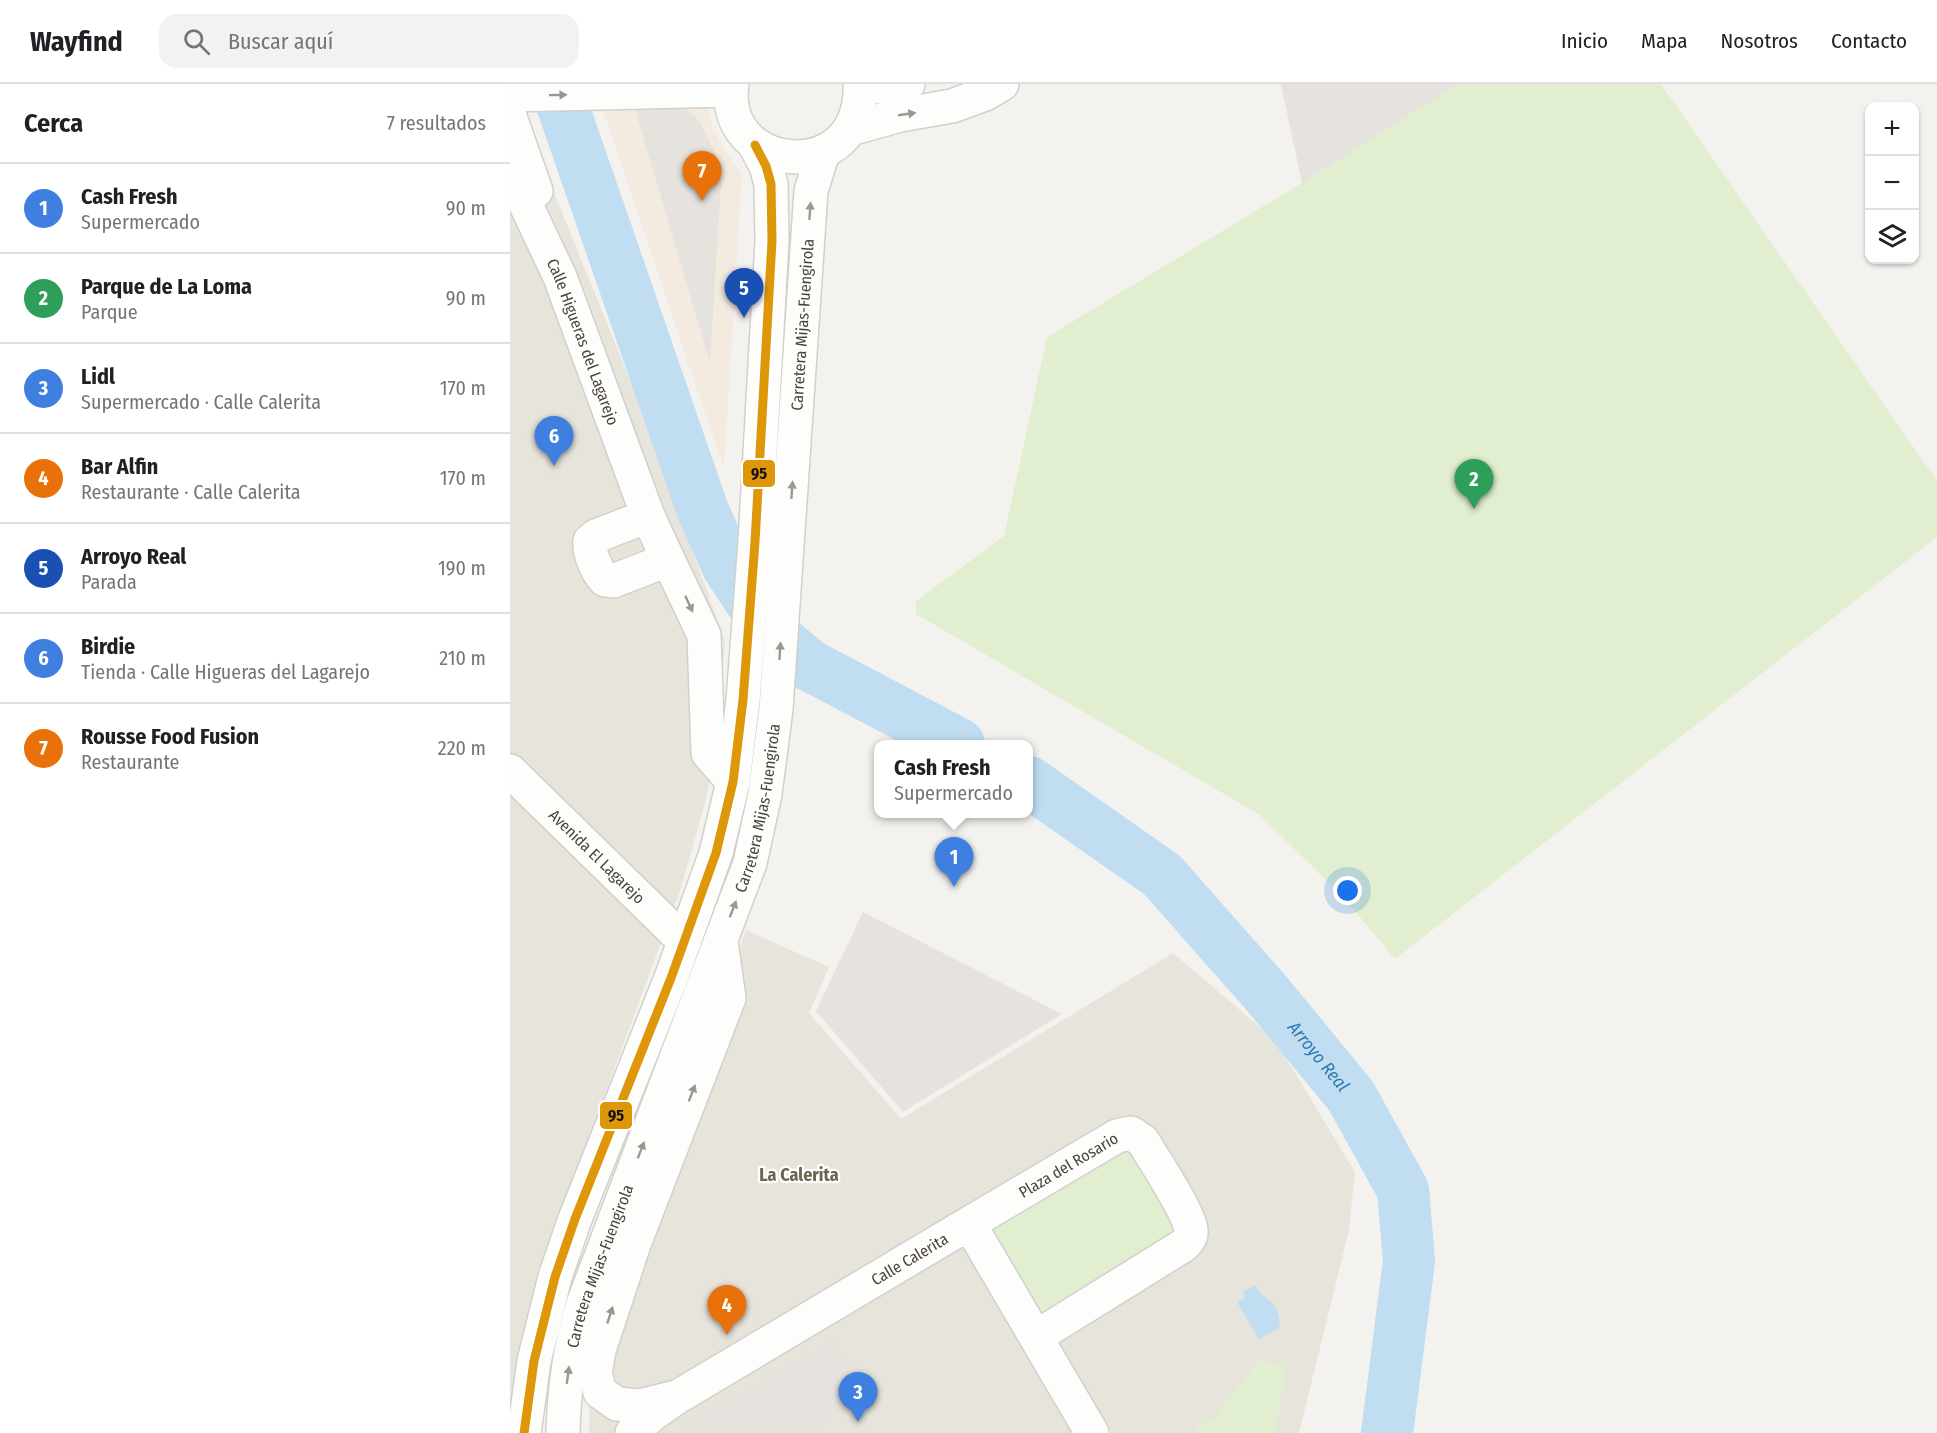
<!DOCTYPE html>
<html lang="es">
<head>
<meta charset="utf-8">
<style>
  body { margin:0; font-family:"Fira Sans Condensed",sans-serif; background:#f2f2f2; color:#202124 }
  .controls { position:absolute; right:18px; top:18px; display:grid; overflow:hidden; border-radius:12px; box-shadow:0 2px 4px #0004 }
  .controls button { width:54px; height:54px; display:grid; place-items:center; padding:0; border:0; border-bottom:2px solid #e0e0e0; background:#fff; color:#202124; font:30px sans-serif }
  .you { position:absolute; left:838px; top:807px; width:21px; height:21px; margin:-15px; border:4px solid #fff; border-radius:50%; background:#1a73e8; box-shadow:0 0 0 9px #1a73e833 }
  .badge { display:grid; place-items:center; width:39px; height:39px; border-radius:50%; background:#868178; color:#fff; font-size:20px; font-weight:700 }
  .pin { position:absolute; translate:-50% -50px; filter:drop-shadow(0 2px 3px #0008) }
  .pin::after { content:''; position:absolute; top:32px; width:21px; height:18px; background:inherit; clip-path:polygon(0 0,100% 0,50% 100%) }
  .popup { position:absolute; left:364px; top:656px; width:159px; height:78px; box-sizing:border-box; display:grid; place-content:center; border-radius:12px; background:#fff; filter:drop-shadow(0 2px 4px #0005); font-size:20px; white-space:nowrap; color:#757577 }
  .popup b { font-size:22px; color:#202124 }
  .popup::after { content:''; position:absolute; left:50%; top:100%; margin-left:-12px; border:12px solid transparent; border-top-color:#fff }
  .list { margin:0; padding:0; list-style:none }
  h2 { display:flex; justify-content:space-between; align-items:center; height:78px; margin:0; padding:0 24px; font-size:26px }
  h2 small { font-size:20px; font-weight:400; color:#757577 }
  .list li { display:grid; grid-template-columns:39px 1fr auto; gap:18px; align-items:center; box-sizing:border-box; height:90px; padding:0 24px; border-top:2px solid #e0e0e0 }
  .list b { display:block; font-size:22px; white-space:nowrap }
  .list p { margin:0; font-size:20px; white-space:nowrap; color:#757577 }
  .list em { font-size:20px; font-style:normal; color:#757577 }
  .icon { flex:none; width:33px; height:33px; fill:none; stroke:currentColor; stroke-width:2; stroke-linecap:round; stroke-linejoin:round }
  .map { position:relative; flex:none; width:1427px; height:1349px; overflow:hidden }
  header { display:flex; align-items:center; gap:36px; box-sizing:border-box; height:84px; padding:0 30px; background:#fff; border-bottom:2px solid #e0e0e0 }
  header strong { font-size:28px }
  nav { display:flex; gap:33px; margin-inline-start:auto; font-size:21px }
  .search { width:420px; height:54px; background:#f2f2f2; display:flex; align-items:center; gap:15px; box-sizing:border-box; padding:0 21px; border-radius:18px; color:#757577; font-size:22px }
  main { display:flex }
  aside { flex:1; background:#fff }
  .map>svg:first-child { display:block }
  .residential { fill:#e7e4dc }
  .commercial { fill:#f3ebdf }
  .green { fill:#e1eecf }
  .parking { fill:#e6e3df }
  .water { fill:#c0ddf1 }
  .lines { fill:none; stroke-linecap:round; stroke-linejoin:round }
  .river { stroke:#c0ddf1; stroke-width:52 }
  .minor-casing { stroke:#d2d0cb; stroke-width:36 }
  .minor { stroke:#fdfdfc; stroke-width:33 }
  .bus-1-casing { stroke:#fff; stroke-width:14 }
  .bus-1 { stroke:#dd9709; stroke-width:9 }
  .oneway { fill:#9b9791 }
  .labels { text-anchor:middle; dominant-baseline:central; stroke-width:4.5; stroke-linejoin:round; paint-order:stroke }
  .street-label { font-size:16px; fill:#4b4439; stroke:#fff }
  .water-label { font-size:18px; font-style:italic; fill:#2e7ab2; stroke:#fff }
  .neighbourhood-label { font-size:18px; font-weight:bold; fill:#6e6250; stroke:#fff }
  .line-badge { stroke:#fff; stroke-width:2 }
  .pale-badge-label { font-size:16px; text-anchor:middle; font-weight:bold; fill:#111 }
</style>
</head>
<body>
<header>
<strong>Wayfind</strong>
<div class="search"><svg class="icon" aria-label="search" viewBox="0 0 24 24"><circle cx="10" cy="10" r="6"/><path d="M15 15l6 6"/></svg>Buscar aquí</div>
<nav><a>Inicio</a><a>Mapa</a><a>Nosotros</a><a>Contacto</a></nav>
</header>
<main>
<aside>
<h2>Cerca<small>7 resultados</small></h2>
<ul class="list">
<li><span class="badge" style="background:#3f7fe0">1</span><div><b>Cash Fresh</b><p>Supermercado</p></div><em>90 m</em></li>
<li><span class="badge" style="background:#2e9e5b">2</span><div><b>Parque de La Loma</b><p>Parque</p></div><em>90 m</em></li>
<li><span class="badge" style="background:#3f7fe0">3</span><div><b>Lidl</b><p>Supermercado · Calle Calerita</p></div><em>170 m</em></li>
<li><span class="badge" style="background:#e8710a">4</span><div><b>Bar Alfin</b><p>Restaurante · Calle Calerita</p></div><em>170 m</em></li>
<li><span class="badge" style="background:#1a4fb4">5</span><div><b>Arroyo Real</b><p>Parada</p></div><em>190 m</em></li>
<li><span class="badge" style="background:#3f7fe0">6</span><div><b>Birdie</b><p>Tienda · Calle Higueras del Lagarejo</p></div><em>210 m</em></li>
<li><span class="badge" style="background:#e8710a">7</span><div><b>Rousse Food Fusion</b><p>Restaurante</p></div><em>220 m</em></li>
</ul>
</aside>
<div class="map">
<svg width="1427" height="1349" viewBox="0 0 1427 1349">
  <rect width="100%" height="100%" fill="#f4f2ee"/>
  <path class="residential" d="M0,0L126,311L215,557L207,657L196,715L171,804L32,1181L0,1328Z
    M236,846L319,883L299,929L391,1035L663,869L765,956L845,1088L839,1146L789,1349H79L80,1274Z"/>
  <path class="commercial" d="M84,0L198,20L202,43L215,67L232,89L214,385Z"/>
  <path class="green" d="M771,0H1151L1427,397V453L885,875L834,814L750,731L406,530V517L494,452L537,253L792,99Z
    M605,1066H625L667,1146L534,1234L478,1142Z
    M750,1275L776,1284L765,1349H689L686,1342L705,1333Z"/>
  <path class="parking" d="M771,0H948L792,99Z
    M123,19L171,20L190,38L212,83L200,279Z
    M353,828L552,930L393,1028L306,927Z
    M323,1257L356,1314L294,1349H167L174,1340Z"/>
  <path class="water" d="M745,1201C757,1222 768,1211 770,1244L749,1255L727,1218L735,1214L733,1208Z"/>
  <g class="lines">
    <g class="river">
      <path d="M45,0L193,427L218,483L263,551L299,581L449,660"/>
      <path id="s1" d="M519,698L652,791L757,910L841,1012L893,1106L899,1177L877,1349"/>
    </g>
    <defs>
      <g id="minor">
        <path d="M222,0C208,89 354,105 350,0"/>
        <path d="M354,0L370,3L398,0"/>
        <path d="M0,11L221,6"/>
        <path d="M0,33L26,107"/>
        <path d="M340,45L390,31L442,22L475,10L492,0"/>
        <path id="s2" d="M0,87L50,193L138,432L154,467L152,475L147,480L103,497L95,496C86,486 79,470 80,457L86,452L138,432"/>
        <path d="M154,467L194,551L198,669L223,698"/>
        <path id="s3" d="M0,687L174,857"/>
        <path id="s4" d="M448,1146L607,1052L621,1049L633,1057C642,1073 684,1135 681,1149C681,1154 677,1158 674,1161L526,1253"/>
        <path d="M162,1314L130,1322L107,1320L90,1308L85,1290L89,1266L124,1160L219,914L211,858"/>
        <path d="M14,1349L24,1277L45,1193L65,1135L161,894L206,769L223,698L233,616L245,458L262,157L261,100L256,82L245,61"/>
        <path id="s5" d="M53,1349C54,1305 60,1262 73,1220L240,779L255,710L266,625L301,107L313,68"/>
        <path id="s6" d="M122,1349L143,1330L169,1312L448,1146L460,1147L467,1153L582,1349"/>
      </g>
    </defs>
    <use href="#minor" class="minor-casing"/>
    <use href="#minor" class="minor"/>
    <defs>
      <path id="bus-1" d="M14,1349L24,1277L45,1193L65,1135L161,894L206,769L223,698L233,616L245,458L262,157L261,100L256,82L245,61"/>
    </defs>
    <use href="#bus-1" class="bus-1-casing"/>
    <use href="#bus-1" class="bus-1"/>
  </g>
  <defs><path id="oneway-solid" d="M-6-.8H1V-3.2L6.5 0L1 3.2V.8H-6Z" transform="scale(1.5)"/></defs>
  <g class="oneway">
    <use href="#oneway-solid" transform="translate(48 11) rotate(-1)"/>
    <use href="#oneway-solid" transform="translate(397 30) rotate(-8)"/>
    <use href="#oneway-solid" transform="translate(300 127) rotate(-86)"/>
    <use href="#oneway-solid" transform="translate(282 406) rotate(-86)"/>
    <use href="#oneway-solid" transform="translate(179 520) rotate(65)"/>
    <use href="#oneway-solid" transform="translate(270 567) rotate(-86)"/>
    <use href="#oneway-solid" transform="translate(223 825) rotate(-69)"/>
    <use href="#oneway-solid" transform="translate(182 1009) rotate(-69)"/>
    <use href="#oneway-solid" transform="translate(131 1066) rotate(-69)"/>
    <use href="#oneway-solid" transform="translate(100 1231) rotate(-72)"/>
    <use href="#oneway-solid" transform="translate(58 1291) rotate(-82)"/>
  </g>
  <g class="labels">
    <g class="street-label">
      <text stroke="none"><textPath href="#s5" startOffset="1144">Carretera Mijas-Fuengirola</textPath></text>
      <text stroke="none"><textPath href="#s2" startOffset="186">Calle Higueras del Lagarejo</textPath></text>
      <text stroke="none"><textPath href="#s5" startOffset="658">Carretera Mijas-Fuengirola</textPath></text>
      <text stroke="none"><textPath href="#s3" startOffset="122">Avenida El Lagarejo</textPath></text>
      <text stroke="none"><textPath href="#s4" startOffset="128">Plaza del Rosario</textPath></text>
      <text stroke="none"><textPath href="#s6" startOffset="328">Calle Calerita</textPath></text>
      <text stroke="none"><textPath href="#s5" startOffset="172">Carretera Mijas-Fuengirola</textPath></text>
    </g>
    <g class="water-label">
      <text stroke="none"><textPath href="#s1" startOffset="402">Arroyo Real</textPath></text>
    </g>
    <g class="neighbourhood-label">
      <text x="289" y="1091">La Calerita</text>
    </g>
  </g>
  <g class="line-badge">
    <rect x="232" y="375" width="34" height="29" rx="6" fill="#dd9709"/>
    <rect x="89" y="1017" width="34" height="29" rx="6" fill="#dd9709"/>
  </g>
  <g class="pale-badge-label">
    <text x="249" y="395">95</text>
    <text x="106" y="1037">95</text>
  </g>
</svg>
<div class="controls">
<button>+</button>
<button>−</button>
<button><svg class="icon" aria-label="layers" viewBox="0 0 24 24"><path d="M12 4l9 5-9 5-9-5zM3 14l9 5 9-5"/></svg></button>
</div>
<div class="you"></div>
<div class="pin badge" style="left:444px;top:803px;background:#3f7fe0">1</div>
<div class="popup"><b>Cash Fresh</b>Supermercado</div>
<div class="pin badge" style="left:964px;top:425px;background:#2e9e5b">2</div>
<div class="pin badge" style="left:348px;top:1338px;background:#3f7fe0">3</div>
<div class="pin badge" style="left:217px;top:1251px;background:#e8710a">4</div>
<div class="pin badge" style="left:234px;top:234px;background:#1a4fb4">5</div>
<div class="pin badge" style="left:44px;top:382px;background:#3f7fe0">6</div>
<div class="pin badge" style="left:192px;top:117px;background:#e8710a">7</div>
</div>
</main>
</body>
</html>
